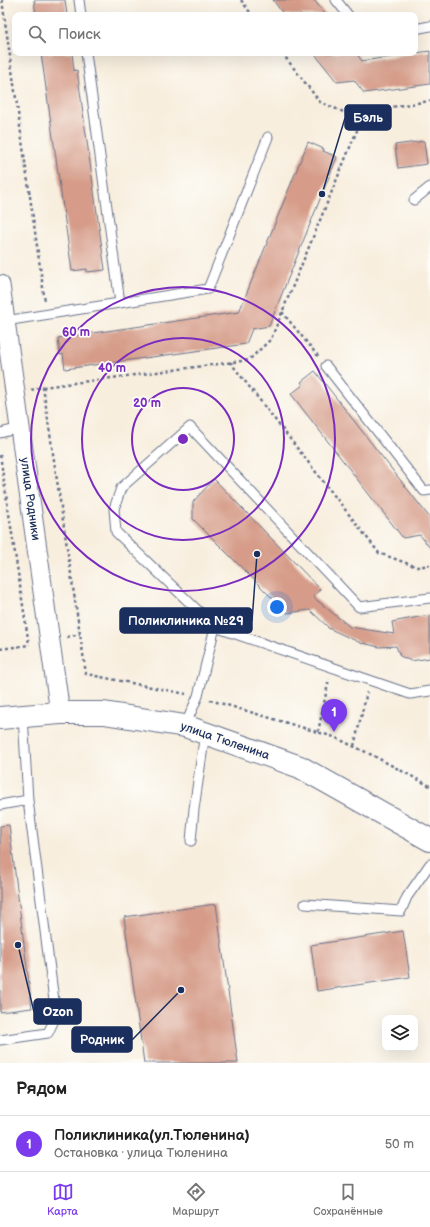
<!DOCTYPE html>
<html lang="ru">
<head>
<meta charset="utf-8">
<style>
  body { margin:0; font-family:"Balsamiq Sans",sans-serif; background:#f6f6f6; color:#222 }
  .controls { position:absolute; right:12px; bottom:12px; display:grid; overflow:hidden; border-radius:8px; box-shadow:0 4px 16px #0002 }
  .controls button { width:36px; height:36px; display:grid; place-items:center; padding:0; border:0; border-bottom:1px solid #e0e0e0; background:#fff; color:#222; font:20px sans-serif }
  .you { position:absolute; left:277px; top:607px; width:14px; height:14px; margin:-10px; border:3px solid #fff; border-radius:50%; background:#1a73e8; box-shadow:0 0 0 6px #1a73e833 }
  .badge { display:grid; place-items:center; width:26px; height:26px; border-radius:50%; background:#7c3aed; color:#fff; font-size:13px; font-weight:700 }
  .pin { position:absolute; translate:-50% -33px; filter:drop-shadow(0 1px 2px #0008) }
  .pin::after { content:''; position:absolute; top:21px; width:14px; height:12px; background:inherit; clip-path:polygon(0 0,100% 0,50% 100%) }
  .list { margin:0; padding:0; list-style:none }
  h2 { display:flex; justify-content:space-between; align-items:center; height:52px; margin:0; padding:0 16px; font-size:17px }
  h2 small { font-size:13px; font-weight:400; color:#767676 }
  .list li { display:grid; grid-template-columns:26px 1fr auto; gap:12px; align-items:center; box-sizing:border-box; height:56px; padding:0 16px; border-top:1px solid #e0e0e0 }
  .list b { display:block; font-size:15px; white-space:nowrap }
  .list p { margin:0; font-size:13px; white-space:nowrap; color:#767676 }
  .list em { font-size:13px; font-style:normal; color:#767676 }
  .icon { flex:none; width:22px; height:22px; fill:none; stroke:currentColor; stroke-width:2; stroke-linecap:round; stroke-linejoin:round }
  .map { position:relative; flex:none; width:430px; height:1063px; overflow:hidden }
  .search { position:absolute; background:#fff; box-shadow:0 4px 16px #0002; left:12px; right:12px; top:12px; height:44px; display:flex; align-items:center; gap:10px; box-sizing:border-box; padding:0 14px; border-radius:8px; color:#767676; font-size:15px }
  .sheet { height:108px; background:#fff }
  nav { display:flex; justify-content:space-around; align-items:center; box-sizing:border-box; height:56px; border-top:1px solid #e0e0e0; background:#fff; font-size:11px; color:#767676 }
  nav a { display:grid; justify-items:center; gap:2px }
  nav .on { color:#7c3aed }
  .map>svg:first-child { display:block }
  .building { fill:#d69c89 }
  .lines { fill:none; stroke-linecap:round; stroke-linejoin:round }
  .service-casing { stroke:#68728b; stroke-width:11 }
  .minor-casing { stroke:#68728b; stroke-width:21 }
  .tertiary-casing { stroke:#68728b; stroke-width:24 }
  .path { stroke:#68728b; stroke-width:2.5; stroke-dasharray:3 3; stroke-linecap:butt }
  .service { stroke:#fff; stroke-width:9 }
  .minor { stroke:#fff; stroke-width:19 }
  .tertiary { stroke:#fff; stroke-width:22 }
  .ring { fill:none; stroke:#7b2cbf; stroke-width:2 }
  .labels { text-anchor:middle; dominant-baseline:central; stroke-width:3.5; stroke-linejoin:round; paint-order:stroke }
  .street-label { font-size:12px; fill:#1b2f5e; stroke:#fdfcf7 }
  .centre { fill:#7b2cbf; stroke:#fdfcf7; stroke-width:2 }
  .ring-label { font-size:12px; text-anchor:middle; font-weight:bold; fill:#7b2cbf; stroke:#fdfcf7; stroke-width:3.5; stroke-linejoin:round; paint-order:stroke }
  .leader { fill:none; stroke:#1b2f5e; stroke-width:1.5 }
  .callout-dot { fill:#1b2f5e; stroke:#fdfcf7; stroke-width:1.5 }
  .callout { fill:#1b2f5e; stroke:#1b2f5e; stroke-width:1.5 }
  .callout-label { font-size:13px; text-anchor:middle; font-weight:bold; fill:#fff }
</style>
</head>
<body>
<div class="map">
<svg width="430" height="1063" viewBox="0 0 430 1063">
  <rect width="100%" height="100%" fill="#fdfcf7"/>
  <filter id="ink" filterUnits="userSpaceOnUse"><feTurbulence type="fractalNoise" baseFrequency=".025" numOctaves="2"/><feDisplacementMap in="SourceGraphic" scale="8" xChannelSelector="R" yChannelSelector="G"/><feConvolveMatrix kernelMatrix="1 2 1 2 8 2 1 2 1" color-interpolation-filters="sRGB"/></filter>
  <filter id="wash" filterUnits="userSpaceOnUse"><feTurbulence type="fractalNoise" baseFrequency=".012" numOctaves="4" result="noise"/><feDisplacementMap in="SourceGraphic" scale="16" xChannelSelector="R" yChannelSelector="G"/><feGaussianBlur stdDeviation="0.9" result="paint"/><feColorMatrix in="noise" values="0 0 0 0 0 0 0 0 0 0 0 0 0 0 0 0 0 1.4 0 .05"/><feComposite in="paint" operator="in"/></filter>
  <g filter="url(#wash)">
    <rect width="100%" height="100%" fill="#f8eede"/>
    <g id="blocks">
      <path class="building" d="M34,0H65L67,15H36Z
        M273,0H314L326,15H284Z
        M430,51V84L364,93L354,80L337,82L314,53H356L362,61Z
        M41,53H72L74,71L77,70L105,270L87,272V269L72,271Z
        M424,141L427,164L398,168L395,145Z
        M308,142L324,149L323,151L337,157L269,326L252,329L246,344L65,369L63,354L60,355L58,338L239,312Z
        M315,371L430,518V548L420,535L403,538L291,394L303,385L301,382Z
        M214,479L320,589L313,597L350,627L394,634L392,622L430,615V658L411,661L400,656L396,646L379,647L363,643V644L328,628V627L310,610L287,613L193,519V502Z
        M9,825L32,1008L0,1012V826Z
        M216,904L238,1063H144L124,917Z
        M403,931L410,977L317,991L311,945Z"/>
    </g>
  </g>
  <g filter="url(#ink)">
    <use href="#blocks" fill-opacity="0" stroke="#68728b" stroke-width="1"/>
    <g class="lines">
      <defs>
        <path id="service" d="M79,0L81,15
          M336,0L348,15
          M415,29L430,26
          M86,53L120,303
          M414,200L430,187
          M4,320L5,321L208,289L268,137
          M326,366L424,491L430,490
          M0,433L20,428
          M215,627L116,532L114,509L121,488L190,427L359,607L430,598
          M185,726L198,696L215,627L410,694L430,691
          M0,805L28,800
          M191,841L194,809L205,733
          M305,904L401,911L407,897L430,864
          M0,1040L48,1033L56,1016L28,800L23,716"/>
        <path id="minor" d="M0,285L60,713"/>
        <path id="tertiary" d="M0,718L60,713H104L185,726L300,767L430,840"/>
      </defs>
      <use href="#service" class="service-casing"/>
      <use href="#minor" class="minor-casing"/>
      <use href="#tertiary" class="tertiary-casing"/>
      <path class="path" d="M2,0L45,302
        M241,0L252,15
        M282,53L320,102L346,113L365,111L430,101
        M282,312L318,356
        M230,362L379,553L417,567L430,565
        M43,387L86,674L186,694
        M31,390L43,387L249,360L271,339L365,111
        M0,455L29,645
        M67,637L80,634
        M0,649L29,645
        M210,700L334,737L372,755L430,786
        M318,732L329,679
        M354,746L367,692"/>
      <use href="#service" class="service"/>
      <use href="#minor" class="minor"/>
      <use href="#tertiary" class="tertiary"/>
    </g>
  </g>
  <g class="ring">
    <circle cx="183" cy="439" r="51"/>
    <circle cx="183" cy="439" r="101"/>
    <circle cx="183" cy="439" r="152"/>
  </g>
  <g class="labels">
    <g class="street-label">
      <text transform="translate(30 499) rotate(82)">улица Родники</text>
      <text transform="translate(225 741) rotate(19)">улица Тюленина</text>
    </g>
  </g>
  <circle cx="183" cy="439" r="6" class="centre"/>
  <g class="ring-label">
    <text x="76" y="336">60 m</text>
    <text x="112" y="372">40 m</text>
    <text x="147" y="407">20 m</text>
  </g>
  <path class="leader" d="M322 194L345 118M257 554L252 621M18 945L34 1012M181 990L132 1040"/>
  <g class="callout-dot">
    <circle cx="322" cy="194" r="4"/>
    <circle cx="257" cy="554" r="4"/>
    <circle cx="18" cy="945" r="4"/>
    <circle cx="181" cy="990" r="4"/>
  </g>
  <g class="callout">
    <rect x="345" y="105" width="46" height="25" rx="4"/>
    <rect x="120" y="608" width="132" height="25" rx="4"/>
    <rect x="34" y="999" width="47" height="25" rx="4"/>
    <rect x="72" y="1027" width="60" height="25" rx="4"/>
  </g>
  <g class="callout-label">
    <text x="368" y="122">Бэль</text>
    <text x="186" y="625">Поликлиника №29</text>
    <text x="58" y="1016">Ozon</text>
    <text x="102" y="1044">Родник</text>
  </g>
</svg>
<div class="controls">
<button><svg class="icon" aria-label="layers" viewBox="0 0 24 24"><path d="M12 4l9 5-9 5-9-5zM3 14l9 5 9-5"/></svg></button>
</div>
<div class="you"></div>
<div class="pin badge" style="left:334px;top:732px">1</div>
<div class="search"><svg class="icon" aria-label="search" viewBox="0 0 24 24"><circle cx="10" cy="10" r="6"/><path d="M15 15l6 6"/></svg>Поиск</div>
</div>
<section class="sheet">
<h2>Рядом<small></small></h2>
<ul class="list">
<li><span class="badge">1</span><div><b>Поликлиника(ул.Тюленина)</b><p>Остановка · улица Тюленина</p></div><em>50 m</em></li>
</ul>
</section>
<nav>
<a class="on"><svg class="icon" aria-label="map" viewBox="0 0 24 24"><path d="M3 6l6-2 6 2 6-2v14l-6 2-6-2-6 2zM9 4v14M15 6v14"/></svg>Карта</a>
<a><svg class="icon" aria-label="directions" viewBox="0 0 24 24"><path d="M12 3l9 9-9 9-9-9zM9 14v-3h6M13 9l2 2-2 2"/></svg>Маршрут</a>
<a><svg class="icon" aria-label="saved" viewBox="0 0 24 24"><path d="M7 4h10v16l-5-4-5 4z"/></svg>Сохранённые</a>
</nav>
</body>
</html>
